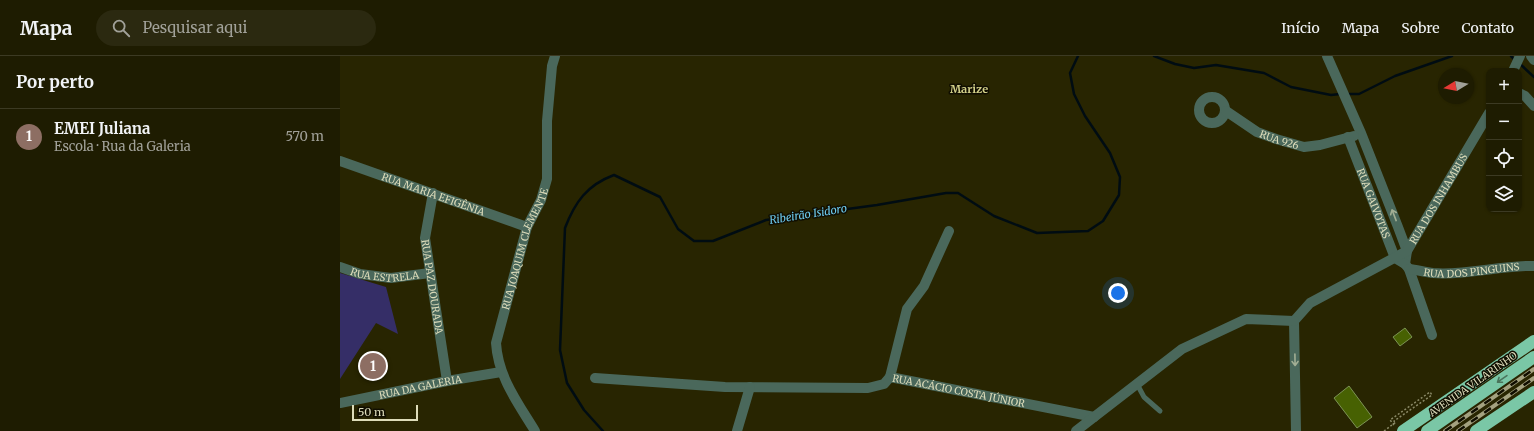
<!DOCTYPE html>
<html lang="pt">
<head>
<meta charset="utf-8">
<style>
  body { margin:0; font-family:Merriweather,serif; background:#2b2910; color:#f1f3f6 }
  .controls { position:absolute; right:12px; top:12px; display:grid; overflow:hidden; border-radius:8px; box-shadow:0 1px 3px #0004 }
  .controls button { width:36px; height:36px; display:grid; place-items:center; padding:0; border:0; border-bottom:1px solid #3c3a23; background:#1e1c01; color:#f1f3f6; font:20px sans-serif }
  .compass { position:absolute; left:1098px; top:12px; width:36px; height:36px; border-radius:50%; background:#1e1c01; box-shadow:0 1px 3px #0004; rotate:260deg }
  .scale { position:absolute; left:12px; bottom:10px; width:66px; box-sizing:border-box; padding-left:4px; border:2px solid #dddcba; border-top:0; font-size:11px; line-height:14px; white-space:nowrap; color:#dddcba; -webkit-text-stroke:3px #100e00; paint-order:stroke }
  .you { position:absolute; left:778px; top:237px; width:14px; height:14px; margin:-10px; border:3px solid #fff; border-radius:50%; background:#1a73e8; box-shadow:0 0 0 6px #1a73e833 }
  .badge { display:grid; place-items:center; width:26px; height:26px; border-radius:50%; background:#b1adfa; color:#fff; font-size:13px; font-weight:700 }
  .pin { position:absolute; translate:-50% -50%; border:2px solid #fff; box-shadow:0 1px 4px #0006 }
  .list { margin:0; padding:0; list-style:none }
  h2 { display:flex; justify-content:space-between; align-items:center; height:52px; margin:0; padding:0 16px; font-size:17px }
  h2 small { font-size:13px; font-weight:400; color:#a1a199 }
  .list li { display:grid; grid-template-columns:26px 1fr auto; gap:12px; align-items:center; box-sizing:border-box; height:56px; padding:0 16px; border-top:1px solid #3c3a23 }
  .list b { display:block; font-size:15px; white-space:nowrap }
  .list p { margin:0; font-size:13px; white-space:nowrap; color:#a1a199 }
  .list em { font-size:13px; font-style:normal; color:#a1a199 }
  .icon { flex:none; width:22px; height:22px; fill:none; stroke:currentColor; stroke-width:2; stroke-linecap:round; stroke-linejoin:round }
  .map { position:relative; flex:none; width:1194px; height:375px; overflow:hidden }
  header { display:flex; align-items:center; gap:24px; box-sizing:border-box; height:56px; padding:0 20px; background:#1e1c01; border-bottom:1px solid #3c3a23 }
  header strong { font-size:19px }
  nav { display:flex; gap:22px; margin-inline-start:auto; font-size:14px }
  .search { width:280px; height:36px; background:#2b2910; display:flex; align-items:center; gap:10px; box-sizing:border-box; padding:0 14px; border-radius:22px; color:#a1a199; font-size:15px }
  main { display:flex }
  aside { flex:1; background:#1e1c01 }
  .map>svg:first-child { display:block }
  .green { fill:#352e67 }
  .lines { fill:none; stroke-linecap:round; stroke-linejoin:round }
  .stream { stroke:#000c12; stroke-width:2.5 }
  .building { fill:#476102; stroke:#7c9354 }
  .path { stroke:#8a8966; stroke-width:1.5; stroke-dasharray:2 2; stroke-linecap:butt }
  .lane { stroke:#4a685b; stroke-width:5 }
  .street { stroke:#4a685b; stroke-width:10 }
  .highway { stroke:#7ac7a6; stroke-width:12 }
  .rail-casing { stroke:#a4a280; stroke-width:4 }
  .rail { stroke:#100e00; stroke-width:2.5; stroke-dasharray:8; stroke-linecap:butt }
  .oneway { stroke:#a2ae94 }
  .oneway2 { stroke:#4a745b }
  .labels { text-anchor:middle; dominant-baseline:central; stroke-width:3; stroke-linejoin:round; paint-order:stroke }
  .street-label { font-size:10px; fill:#dddcba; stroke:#100e00 }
  .neighbourhood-label { font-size:11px; font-weight:bold; fill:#d3d089; stroke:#100e00 }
  .water-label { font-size:11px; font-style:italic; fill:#6fcef2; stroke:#100e00 }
</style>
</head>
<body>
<header>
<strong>Mapa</strong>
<div class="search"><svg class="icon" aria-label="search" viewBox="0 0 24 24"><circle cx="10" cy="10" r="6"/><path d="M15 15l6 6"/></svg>Pesquisar aqui</div>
<nav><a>Início</a><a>Mapa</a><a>Sobre</a><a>Contato</a></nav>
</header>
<main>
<aside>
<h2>Por perto<small></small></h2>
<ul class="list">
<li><span class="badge" style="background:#8d6e63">1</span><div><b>EMEI Juliana</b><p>Escola · Rua da Galeria</p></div><em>570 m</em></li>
</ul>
</aside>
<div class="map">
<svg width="1194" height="375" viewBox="0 0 1194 375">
  <rect width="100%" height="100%" fill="#282501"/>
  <path class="green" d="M0,217L46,231L58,278L36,267L0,323Z"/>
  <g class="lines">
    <path class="stream" d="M814,0L835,8L854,12L876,9L924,17L951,31L991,39L1000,38
      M1171,0L1176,5
      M1180,8L1194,21
      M1007,38H1019L1055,20L1112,0
      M263,375L244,354L227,327L220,294L225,172C235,146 247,129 274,119L320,141L338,173L354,185H373L426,164L537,149L606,137H618L654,160L697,177L748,175L763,165L779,139L780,121L770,97L745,60L734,38L730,17L738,0"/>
  </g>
  <path class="building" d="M1065,272L1072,281L1060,290L1053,281Z
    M1009,330L1032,361L1017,372L994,342Z"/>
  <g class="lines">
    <path class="path" d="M1054,369L1050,364L1090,336L1092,339L1054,365L1055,367
      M1044,375L1056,366"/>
    <path class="lane" d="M797,328L804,341L820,355"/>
    <g class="street">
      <path d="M987,0L1021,77L1058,171L1067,195L1065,208"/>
      <path d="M1191,0L1194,4"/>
      <path d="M1173,15L1180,0"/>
      <path d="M1179,37L1185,40L1194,50"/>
      <circle cx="872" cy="54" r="13"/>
      <path id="s1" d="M886,55L917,76L936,83L964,91L980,89L1014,80"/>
      <path id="s2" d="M1008,81L1055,202L1065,208L1069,213L1092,279"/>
      <path id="s3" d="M0,105L187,171"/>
      <path id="s4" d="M93,137L85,182L107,325"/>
      <path id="s5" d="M0,211L20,218L51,222L90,217"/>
      <path id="s6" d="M1069,213C1077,214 1085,216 1093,217C1125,220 1161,209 1194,210"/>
      <path id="s7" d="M954,265L970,247L1067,195L1149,57"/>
      <path d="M954,265L956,375"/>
      <path d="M550,321L567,253L584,230L609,175"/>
      <path id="s8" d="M255,322L385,331L528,332L544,328L550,321L754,361"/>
      <path id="s9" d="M0,347L107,325L161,316"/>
      <path id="s10" d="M195,375C178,347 158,321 156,287L187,171L201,144L207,123V65L212,10L215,0"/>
      <path d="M397,375L410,331"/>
      <path d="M736,375L842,293L906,263L954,265"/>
    </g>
    <path class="highway" d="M1063,375L1194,285
      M1087,375L1194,301
      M1136,375L1194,336"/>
    <defs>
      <path id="rail" d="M1105,375L1194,313
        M1118,375L1194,322"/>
    </defs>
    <use href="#rail" class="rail-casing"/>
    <use href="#rail" class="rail"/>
  </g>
  <defs><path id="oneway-shaft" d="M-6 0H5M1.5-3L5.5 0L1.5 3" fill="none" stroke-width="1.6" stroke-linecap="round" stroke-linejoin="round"/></defs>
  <g class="oneway">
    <use href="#oneway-shaft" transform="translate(1054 159) rotate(-111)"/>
    <use href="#oneway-shaft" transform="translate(955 304) rotate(89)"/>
  </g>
  <use class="oneway2" href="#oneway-shaft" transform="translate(1162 323) rotate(145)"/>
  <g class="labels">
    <g class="street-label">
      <text stroke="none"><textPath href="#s1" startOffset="61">RUA 926</textPath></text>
      <text stroke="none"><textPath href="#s3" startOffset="99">RUA MARIA EFIGÊNIA</textPath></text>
      <text stroke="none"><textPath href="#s7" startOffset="195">RUA DOS INHAMBUS</textPath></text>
      <text stroke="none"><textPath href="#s2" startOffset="71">RUA GAIVOTAS</textPath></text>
      <text stroke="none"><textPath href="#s10" startOffset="196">RUA JOAQUIM CLEMENTE</textPath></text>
      <text stroke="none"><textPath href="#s6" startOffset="63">RUA DOS PINGUINS</textPath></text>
      <text stroke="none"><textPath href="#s5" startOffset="46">RUA ESTRELA</textPath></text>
      <text stroke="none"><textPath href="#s4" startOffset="95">RUA PAZ DOURADA</textPath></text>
      <text transform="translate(1133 328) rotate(-35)">AVENIDA VILARINHO</text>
      <text stroke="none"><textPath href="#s9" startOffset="82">RUA DA GALERIA</textPath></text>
      <text stroke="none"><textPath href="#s8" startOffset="369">RUA ACÁCIO COSTA JÚNIOR</textPath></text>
    </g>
    <g class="neighbourhood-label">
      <text x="629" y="33">Marize</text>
    </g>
    <g class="water-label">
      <text transform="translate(468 158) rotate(-9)">Ribeirão Isidoro</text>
    </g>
  </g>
</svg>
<div class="controls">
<button>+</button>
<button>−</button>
<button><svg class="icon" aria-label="locate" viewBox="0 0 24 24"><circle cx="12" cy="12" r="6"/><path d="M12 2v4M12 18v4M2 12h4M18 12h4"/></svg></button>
<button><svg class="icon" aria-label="layers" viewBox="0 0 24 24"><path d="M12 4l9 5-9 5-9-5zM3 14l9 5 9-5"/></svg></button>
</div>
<svg class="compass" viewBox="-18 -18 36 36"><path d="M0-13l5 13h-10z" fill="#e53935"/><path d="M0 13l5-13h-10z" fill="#a1a199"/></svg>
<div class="scale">50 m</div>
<div class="you"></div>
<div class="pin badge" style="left:33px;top:310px;background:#8d6e63">1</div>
</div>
</main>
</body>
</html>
